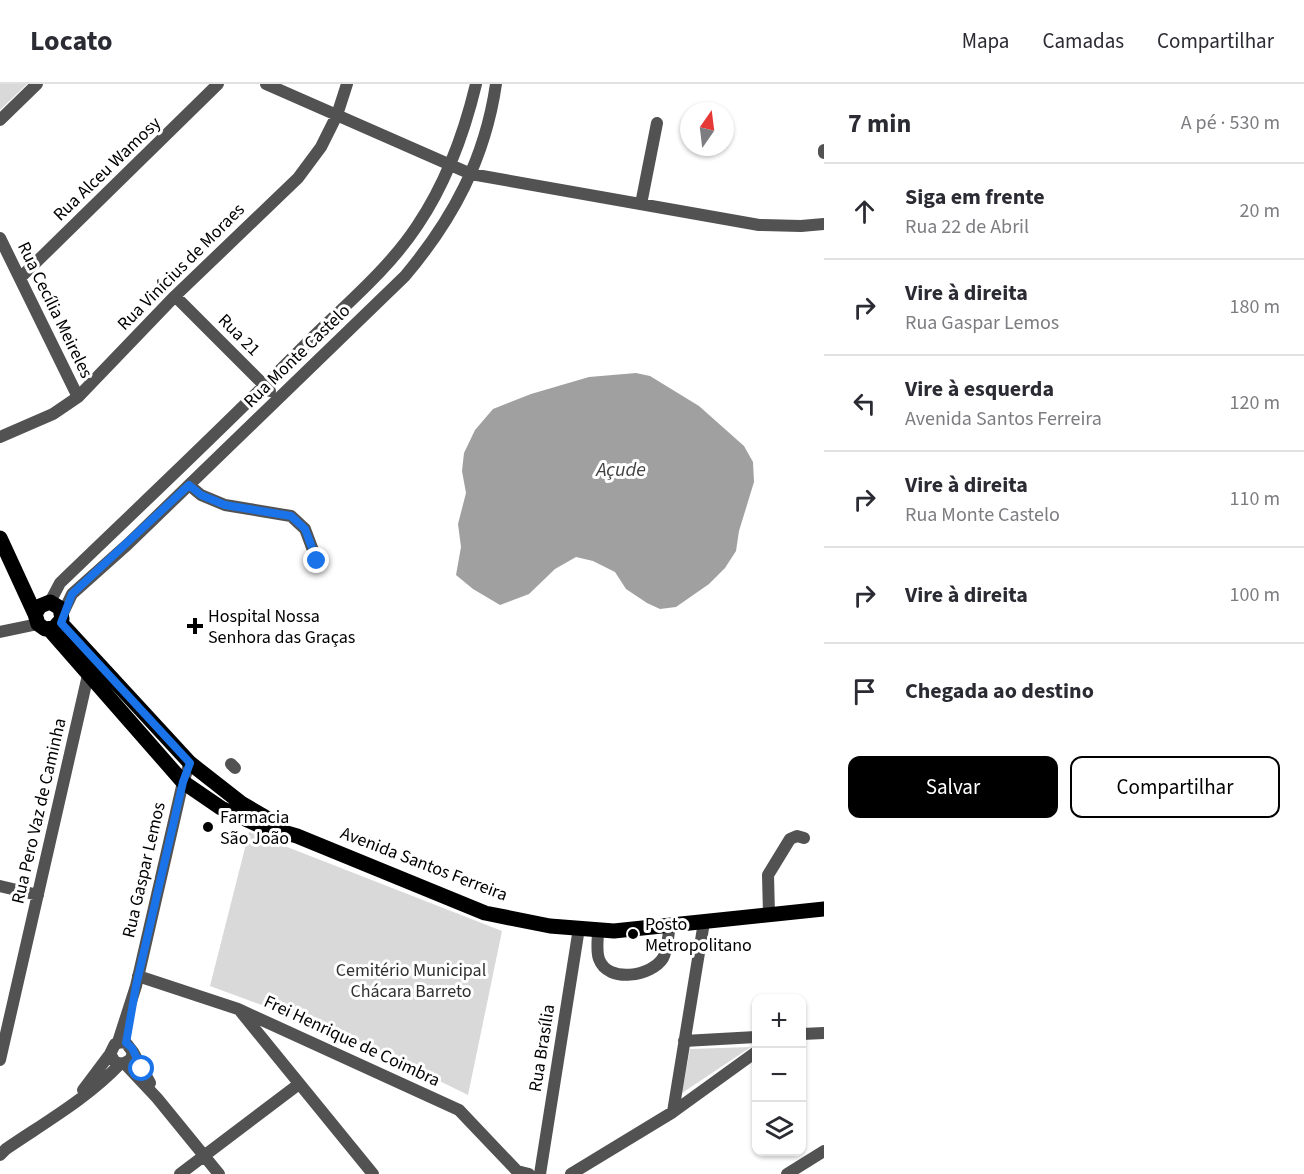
<!DOCTYPE html>
<html lang="pt">
<head>
<meta charset="utf-8">
<style>
  body { margin:0; font-family:"Source Sans 3",sans-serif; background:#f7f7f7; color:#2b2b33 }
  .controls { position:absolute; right:18px; bottom:18px; display:grid; overflow:hidden; border-radius:12px; box-shadow:0 2px 4px #0004 }
  .controls button { width:54px; height:54px; display:grid; place-items:center; padding:0; border:0; border-bottom:2px solid #e1e1e2; background:#fff; color:#2b2b33; font:30px sans-serif }
  .compass { position:absolute; left:680px; top:18px; width:54px; height:54px; border-radius:50%; background:#fff; box-shadow:0 2px 4px #0004; rotate:14deg }
  .stop { position:absolute; width:18px; height:18px; margin:-14px; border:4px solid #1a73e8; border-radius:50%; background:#fff }
  .stop.end { background:#1a73e8; border-color:#fff; box-shadow:0 2px 6px #0008 }
  .list { margin:0; padding:0; list-style:none }
  h2 { display:flex; justify-content:space-between; align-items:center; height:78px; margin:0; padding:0 24px; font-size:26px }
  h2 small { font-size:20px; font-weight:400; color:#7c7c81 }
  .list li { display:grid; grid-template-columns:39px 1fr auto; gap:18px; align-items:center; box-sizing:border-box; height:96px; padding:0 24px; border-top:2px solid #e1e1e2 }
  .list b { display:block; font-size:22px; white-space:nowrap }
  .list p { margin:0; font-size:20px; white-space:nowrap; color:#7c7c81 }
  .list em { font-size:20px; font-style:normal; color:#7c7c81 }
  .actions { display:flex; gap:12px; padding:18px 24px }
  .actions a { flex:1; padding:14px 0; border:2px solid #000; border-radius:12px; text-align:center; font-size:21px; color:#000 }
  .actions .main { background:#000; color:#fff }
  .icon { flex:none; width:33px; height:33px; fill:none; stroke:currentColor; stroke-width:2; stroke-linecap:round; stroke-linejoin:round }
  .map { position:relative; flex:none; width:824px; height:1090px; overflow:hidden }
  header { display:flex; align-items:center; gap:36px; box-sizing:border-box; height:84px; padding:0 30px; background:#fff; border-bottom:2px solid #e1e1e2 }
  header strong { font-size:28px }
  nav { display:flex; gap:33px; margin-inline-start:auto; font-size:21px }
  main { display:flex }
  aside { flex:1; background:#fff }
  .map>svg:first-child { display:block }
  .green { fill:#d9d9d9 }
  .water { fill:#a0a0a0 }
  .lines { fill:none; stroke-linecap:round; stroke-linejoin:round }
  .minor { stroke:#525252; stroke-width:12 }
  .major { stroke:#000; stroke-width:15 }
  .route { stroke:#1a73e8; stroke-width:8 }
  .poi-dot { fill:#000; stroke:#fff; stroke-width:2 }
  .labels { text-anchor:middle; dominant-baseline:central; stroke-width:6; stroke-linejoin:round; paint-order:stroke }
  .street-label { font-size:18px; fill:#000; stroke:#fff }
  .poi-label { font-size:18px; fill:#000; stroke:#fff; text-anchor:start }
  .park-label { font-size:18px; fill:#303030; stroke:#fff }
  .water-label { font-size:20px; font-style:italic; fill:#414141; stroke:#fff }
</style>
</head>
<body>
<header>
<strong>Locato</strong>
<nav><a>Mapa</a><a>Camadas</a><a>Compartilhar</a></nav>
</header>
<main>
<div class="map">
<svg width="824" height="1090" viewBox="0 0 824 1090">
  <rect width="100%" height="100%" fill="#fff"/>
  <path class="green" d="M0,0H27L0,26Z
    M249,748L502,847L468,1011L354,955L210,902Z
    M751,963L682,1009L690,965Z"/>
  <path class="water" d="M636,289L650,292L699,322L744,362L753,378L754,398L739,447L736,467L725,484L709,500L676,523L660,525L647,519L626,505L615,488L593,477L576,473L555,485L529,510L500,521L473,505L456,491L461,463L458,440L466,409L462,387L464,369L475,346L493,325L531,310L589,293Z"/>
  <g class="lines">
    <path class="minor" d="M266,0L471,90L759,141L801,142L824,140
      M0,36L37,0
      M824,66V69
      M641,120L657,39
      M0,154L78,313
      M20,194L218,0
      M175,212L270,307
      M0,353L53,330L78,313L175,212L298,94L321,63L337,31L347,0
      M189,401L201,411L225,421L291,432L305,445L317,477
      M50,518L60,499C143,419 227,340 308,258C345,221 388,186 417,142C446,99 464,50 476,0
      M62,531L72,510L128,460L405,192C453,135 485,75 496,0
      M0,548L38,540
      M231,680L235,684
      M0,802L38,811
      M769,831L768,791L790,755L797,752L804,754
      M598,847C598,855 596,867 599,875C608,900 652,892 663,874C668,865 668,851 670,841
      M138,892L238,925L459,1026L517,1087L529,1090
      M241,928L373,1090
      M802,950L824,949
      M684,957L756,953
      M118,958L136,902L183,698L190,679
      M133,968L150,999
      M0,976L88,591
      M125,980L157,1014L219,1090
      M83,1006L110,970L115,960L121,958L126,959L133,968L131,975L123,980L115,978L110,970
      M673,1028L704,838
      M0,1071L6,1065C44,1039 88,1014 120,980
      M180,1090L299,1000
      M540,1090L579,844
      M571,1090L673,1028L756,968
      M787,1090L824,1067"/>
    <path class="major" d="M0,454L35,530L38,540L45,545L54,544L62,535L60,524L50,518L40,522L35,530
      M61,539L190,679L241,719L277,740
      M49,545L183,698L221,724L256,740L297,752L485,829L550,842L614,847L824,825"/>
  </g>
  <g class="lines">
    <path class="route" d="M142,985L132,964L126,959L136,902L183,698L190,679L61,539L72,510L189,401L201,411L225,421L291,432L305,445L317,477"/>
  </g>
  <g class="poi-dot">
    <path d="M192 533h6v6h6v6h-6v6h-6v-6h-6v-6h6z"/>
    <circle cx="208" cy="743" r="6"/>
    <circle cx="633" cy="850" r="6"/>
  </g>
  <g class="labels">
    <g class="street-label">
      <text transform="translate(107 85) rotate(-44)">Rua Alceu Wamosy</text>
      <text transform="translate(181 183) rotate(-45)">Rua Vinícius de Moraes</text>
      <text transform="translate(55 226) rotate(64)">Rua Cecília Meireles</text>
      <text transform="translate(239 251) rotate(45)">Rua 21</text>
      <text transform="translate(297 272) rotate(-44)">Rua Monte Castelo</text>
      <text transform="translate(39 727) rotate(-77)">Rua Pero Vaz de Caminha</text>
      <text transform="translate(424 780) rotate(21)">Avenida Santos Ferreira</text>
      <text transform="translate(144 786) rotate(-77)">Rua Gaspar Lemos</text>
      <text transform="translate(352 957) rotate(25)">Frei Henrique de Coimbra</text>
      <text transform="translate(542 964) rotate(-81)">Rua Brasília</text>
    </g>
    <g class="poi-label">
      <text x="208" y="532">Hospital Nossa<tspan x="208" dy="21">Senhora das Graças</tspan></text>
      <text x="220" y="733">Farmacia<tspan x="220" dy="21">São João</tspan></text>
      <text x="645" y="840">Posto<tspan x="645" dy="21">Metropolitano</tspan></text>
    </g>
    <g class="park-label">
      <text x="411" y="886">Cemitério Municipal<tspan x="411" dy="21">Chácara Barreto</tspan></text>
    </g>
    <g class="water-label">
      <text x="621" y="386">Açude</text>
    </g>
  </g>
</svg>
<div class="controls">
<button>+</button>
<button>−</button>
<button><svg class="icon" aria-label="layers" viewBox="0 0 24 24"><path d="M12 4l9 5-9 5-9-5zM3 14l9 5 9-5"/></svg></button>
</div>
<svg class="compass" viewBox="-18 -18 36 36"><path d="M0-13l5 13h-10z" fill="#e53935"/><path d="M0 13l5-13h-10z" fill="#7c7c81"/></svg>
<div class="stop" style="left:142px;top:985px"></div>
<div class="stop end" style="left:317px;top:477px"></div>
</div>
<aside>
<h2>7 min<small>A pé · 530 m</small></h2>
<ul class="list">
<li><svg class="icon" aria-label="ahead" viewBox="0 0 24 24"><path d="M12 20V5M6 11l6-6 6 6"/></svg><div><b>Siga em frente</b><p>Rua 22 de Abril</p></div><em>20 m</em></li>
<li><svg class="icon" aria-label="right" viewBox="0 0 24 24"><path d="M7 20v-9h11M14 6l5 5-5 5"/></svg><div><b>Vire à direita</b><p>Rua Gaspar Lemos</p></div><em>180 m</em></li>
<li><svg class="icon" aria-label="left" viewBox="0 0 24 24"><path d="M17 20v-9H6M10 6l-5 5 5 5"/></svg><div><b>Vire à esquerda</b><p>Avenida Santos Ferreira</p></div><em>120 m</em></li>
<li><svg class="icon" aria-label="right" viewBox="0 0 24 24"><path d="M7 20v-9h11M14 6l5 5-5 5"/></svg><div><b>Vire à direita</b><p>Rua Monte Castelo</p></div><em>110 m</em></li>
<li><svg class="icon" aria-label="right" viewBox="0 0 24 24"><path d="M7 20v-9h11M14 6l5 5-5 5"/></svg><div><b>Vire à direita</b></div><em>100 m</em></li>
<li><svg class="icon" aria-label="arrive" viewBox="0 0 24 24"><path d="M6 21V4h12l-3 4 3 4H6"/></svg><div><b>Chegada ao destino</b></div></li>
</ul>
<div class="actions"><a class="main">Salvar</a><a>Compartilhar</a></div>
</aside>
</main>
</body>
</html>
